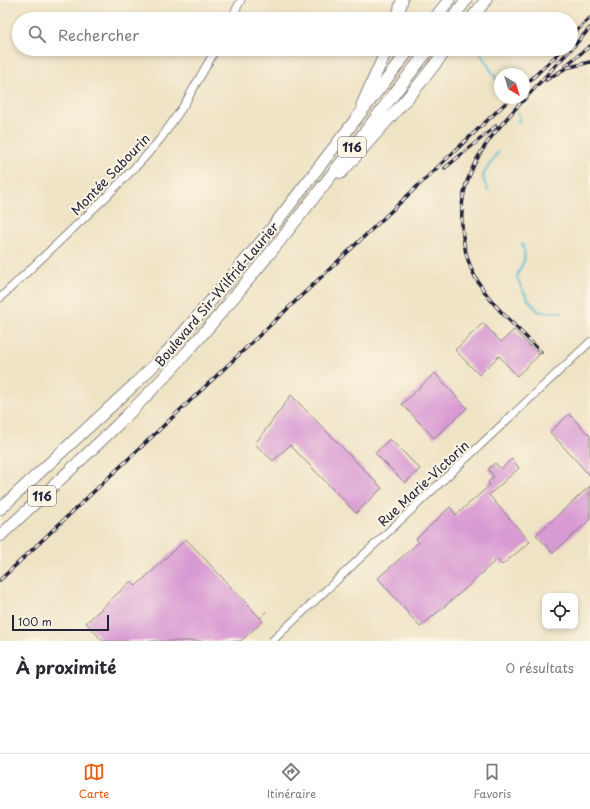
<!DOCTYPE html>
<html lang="fr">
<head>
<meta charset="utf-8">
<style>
  body { margin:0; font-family:"Playpen Sans",sans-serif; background:#f7f7f7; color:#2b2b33 }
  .controls { position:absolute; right:12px; bottom:12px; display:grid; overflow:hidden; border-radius:8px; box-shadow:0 2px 6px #0003 }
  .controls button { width:36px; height:36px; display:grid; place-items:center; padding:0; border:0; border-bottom:1px solid #e1e1e2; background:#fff; color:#2b2b33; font:20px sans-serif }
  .compass { position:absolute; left:494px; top:68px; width:36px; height:36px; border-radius:50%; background:#fff; box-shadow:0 2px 6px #0003; rotate:142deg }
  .scale { position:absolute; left:12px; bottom:10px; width:97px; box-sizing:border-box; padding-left:4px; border:2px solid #22223b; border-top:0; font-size:11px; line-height:14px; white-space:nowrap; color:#22223b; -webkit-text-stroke:3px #fcf5e5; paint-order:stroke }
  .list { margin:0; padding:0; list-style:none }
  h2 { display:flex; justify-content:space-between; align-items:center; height:52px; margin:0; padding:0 16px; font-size:17px }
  h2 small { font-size:13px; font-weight:400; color:#7c7c81 }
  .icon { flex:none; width:22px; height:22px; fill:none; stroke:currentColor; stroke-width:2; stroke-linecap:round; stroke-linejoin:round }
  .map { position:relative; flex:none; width:590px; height:641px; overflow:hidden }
  .search { position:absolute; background:#fff; box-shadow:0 2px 6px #0003; left:12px; right:12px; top:12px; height:44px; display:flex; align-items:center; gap:10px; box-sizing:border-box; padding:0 14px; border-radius:22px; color:#7c7c81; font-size:15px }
  .sheet { height:112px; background:#fff }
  nav { display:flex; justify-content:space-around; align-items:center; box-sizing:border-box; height:56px; border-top:1px solid #e1e1e2; background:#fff; font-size:11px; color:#7c7c81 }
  nav a { display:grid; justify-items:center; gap:2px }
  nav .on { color:#ea580c }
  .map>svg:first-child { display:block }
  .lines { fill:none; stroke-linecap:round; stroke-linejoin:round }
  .stream { stroke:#55bbd3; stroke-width:2 }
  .building { fill:#d89ad3 }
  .tertiary-casing { stroke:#888280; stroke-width:9 }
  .motorway-casing { stroke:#888280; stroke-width:13 }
  .path { stroke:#888280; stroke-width:1; stroke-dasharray:3 3; stroke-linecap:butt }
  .tertiary { stroke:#fff; stroke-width:7 }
  .motorway { stroke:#fff; stroke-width:11 }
  .rail-casing { stroke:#22223b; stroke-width:3.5 }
  .rail { stroke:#fcf5e5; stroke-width:2; stroke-dasharray:6; stroke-linecap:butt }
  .labels { text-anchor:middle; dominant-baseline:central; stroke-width:4; stroke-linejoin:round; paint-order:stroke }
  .shield { fill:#fcf5e5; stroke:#63616e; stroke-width:1 }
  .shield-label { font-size:12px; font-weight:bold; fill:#22223b }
  .street-label { font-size:13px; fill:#22223b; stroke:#fcf5e5 }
</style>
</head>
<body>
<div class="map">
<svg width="590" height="641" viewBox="0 0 590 641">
  <rect width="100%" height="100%" fill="#fcf5e5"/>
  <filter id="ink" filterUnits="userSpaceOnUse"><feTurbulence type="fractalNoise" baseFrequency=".025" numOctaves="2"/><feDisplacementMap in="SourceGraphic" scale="8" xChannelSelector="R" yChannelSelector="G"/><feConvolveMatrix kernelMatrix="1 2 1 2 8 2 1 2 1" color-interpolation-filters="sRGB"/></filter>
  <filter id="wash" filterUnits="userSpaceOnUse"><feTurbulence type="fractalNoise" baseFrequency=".012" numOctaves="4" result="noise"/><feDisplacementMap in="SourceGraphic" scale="16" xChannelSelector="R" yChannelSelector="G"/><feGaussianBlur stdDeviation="0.9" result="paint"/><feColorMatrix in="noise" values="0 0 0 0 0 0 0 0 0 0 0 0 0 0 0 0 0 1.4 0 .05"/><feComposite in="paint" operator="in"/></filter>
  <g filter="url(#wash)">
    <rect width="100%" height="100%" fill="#efe3c5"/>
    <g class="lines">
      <path class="stream" d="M478,49L500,85
        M517,112L520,116L518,122
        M488,191L483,178L484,173L498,152
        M522,244C528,256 523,264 517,275C518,285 532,307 540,312H562"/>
    </g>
    <g id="blocks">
      <path class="building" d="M483,323L501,342L514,330L539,355L517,376L499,356L479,375L455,350Z
        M435,373L467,408L434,438L402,404Z
        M291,395L382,488L356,513L290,445L273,461L255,444Z
        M569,414L590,436V476L550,432Z
        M390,439L420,469L405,483L375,453Z
        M512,459L519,468L489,495L530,542L502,565L497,559L464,590L420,627L378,578L419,542L416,539L450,507L456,515L490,485L488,482L494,477L488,469L495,463L501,469Z
        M590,486V520L553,553L536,535Z
        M186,539L263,621L241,641H103L86,623L131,581L136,586Z"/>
    </g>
  </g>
  <g filter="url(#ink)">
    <use href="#blocks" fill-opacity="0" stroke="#888280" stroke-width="1"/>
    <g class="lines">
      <defs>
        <path id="tertiary" d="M231,19L241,0
          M0,298L105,198L144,158L162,137L184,105L216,49
          M272,641L590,342"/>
        <path id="motorway" d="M397,19L402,0
          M434,19L449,0
          M452,19L466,0
          M471,19L486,0
          M362,105L387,49
          M341,173L417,87L447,49
          M0,509L134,385L167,352L261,242L410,49
          M0,536C61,478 124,422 180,360C268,261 347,154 429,49"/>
      </defs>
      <use href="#tertiary" class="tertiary-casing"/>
      <use href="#motorway" class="motorway-casing"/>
      <path class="path" d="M260,618L263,616L266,611"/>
      <use href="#tertiary" class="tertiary"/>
      <use href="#motorway" class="motorway"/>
      <defs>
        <path id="rail" d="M571,36L590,18
          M571,49L590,28
          M565,66L590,46
          M546,80L566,68L590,62
          M524,86L563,49
          M445,168L496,126
          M541,352C521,331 496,310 480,285C468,267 463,246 462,225C461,208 463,189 470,174C480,148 499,127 517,107C535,88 553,68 571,49
          M0,580L511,98"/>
      </defs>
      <use href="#rail" class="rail-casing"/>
      <use href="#rail" class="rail"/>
    </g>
  </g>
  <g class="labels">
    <g class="shield">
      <rect x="338" y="137" width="28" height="20" rx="3"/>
      <rect x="28" y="486" width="28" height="20" rx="3"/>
    </g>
    <g class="shield-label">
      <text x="352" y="147">116</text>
      <text x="42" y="496">116</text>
    </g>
    <g class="street-label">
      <text transform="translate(110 174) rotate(-46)">Montée Sabourin</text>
      <text transform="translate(216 294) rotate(-50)">Boulevard Sir-Wilfrid-Laurier</text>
      <text transform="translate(423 483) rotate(-43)">Rue Marie-Victorin</text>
    </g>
  </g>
</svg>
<div class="controls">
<button><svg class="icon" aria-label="locate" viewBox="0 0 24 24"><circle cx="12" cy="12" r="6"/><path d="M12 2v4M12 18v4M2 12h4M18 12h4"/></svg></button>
</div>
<svg class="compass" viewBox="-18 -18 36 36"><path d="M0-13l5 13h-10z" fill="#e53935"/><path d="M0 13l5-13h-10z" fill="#7c7c81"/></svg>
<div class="scale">100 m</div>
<div class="search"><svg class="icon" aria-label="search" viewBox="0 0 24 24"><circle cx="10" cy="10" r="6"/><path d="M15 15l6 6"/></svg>Rechercher</div>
</div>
<section class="sheet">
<h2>À proximité<small>0 résultats</small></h2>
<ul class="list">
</ul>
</section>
<nav>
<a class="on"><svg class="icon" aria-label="map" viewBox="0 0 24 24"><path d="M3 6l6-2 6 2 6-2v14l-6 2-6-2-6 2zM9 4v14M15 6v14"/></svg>Carte</a>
<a><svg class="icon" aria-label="directions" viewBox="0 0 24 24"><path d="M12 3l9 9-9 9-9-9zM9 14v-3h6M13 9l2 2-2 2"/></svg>Itinéraire</a>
<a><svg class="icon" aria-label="saved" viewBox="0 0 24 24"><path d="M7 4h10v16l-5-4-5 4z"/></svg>Favoris</a>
</nav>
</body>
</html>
